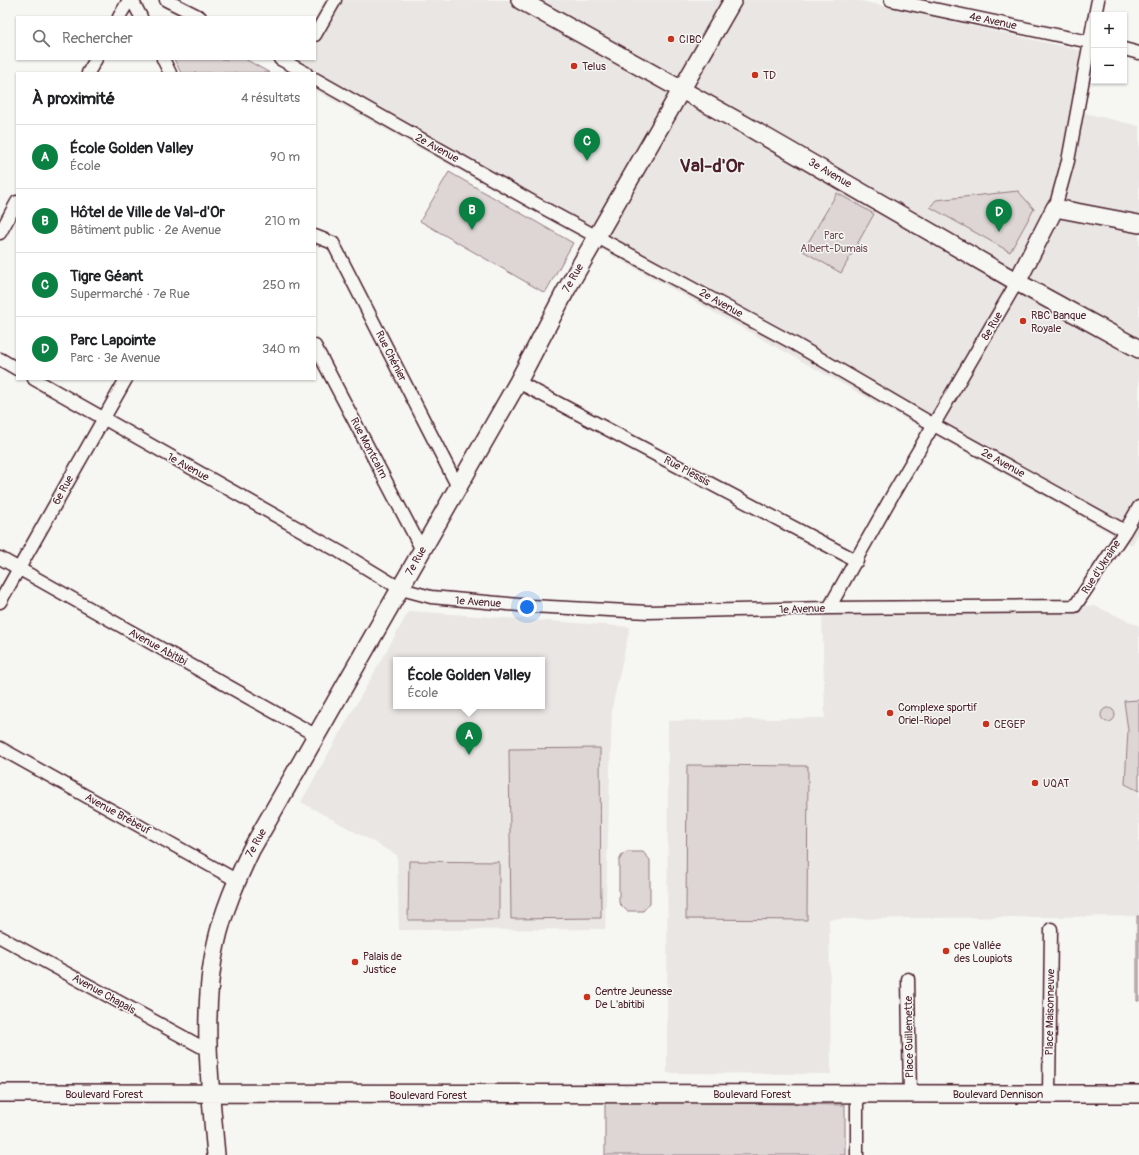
<!DOCTYPE html>
<html lang="fr">
<head>
<meta charset="utf-8">
<style>
  body { margin:0; font-family:Pangolin,sans-serif; background:#f2f2f2; color:#202124 }
  .controls { position:absolute; right:12px; top:12px; display:grid; overflow:hidden; border-radius:0px; box-shadow:0 1px 3px #0004 }
  .controls button { width:36px; height:36px; display:grid; place-items:center; padding:0; border:0; border-bottom:1px solid #e0e0e0; background:#fff; color:#202124; font:20px sans-serif }
  .you { position:absolute; left:527px; top:607px; width:14px; height:14px; margin:-10px; border:3px solid #fff; border-radius:50%; background:#1a73e8; box-shadow:0 0 0 6px #1a73e833 }
  .badge { display:grid; place-items:center; width:26px; height:26px; border-radius:50%; background:#0b8043; color:#fff; font-size:13px; font-weight:700 }
  .pin { position:absolute; translate:-50% -33px; filter:drop-shadow(0 1px 2px #0008) }
  .pin::after { content:''; position:absolute; top:21px; width:14px; height:12px; background:inherit; clip-path:polygon(0 0,100% 0,50% 100%) }
  .popup { position:absolute; left:393px; top:657px; width:152px; height:52px; box-sizing:border-box; display:grid; place-content:center; border-radius:0px; background:#fff; filter:drop-shadow(0 1px 3px #0005); font-size:13px; white-space:nowrap; color:#757577 }
  .popup b { font-size:15px; color:#202124 }
  .popup::after { content:''; position:absolute; left:50%; top:100%; margin-left:-8px; border:8px solid transparent; border-top-color:#fff }
  .list { margin:0; padding:0; list-style:none }
  h2 { display:flex; justify-content:space-between; align-items:center; height:52px; margin:0; padding:0 16px; font-size:17px }
  h2 small { font-size:13px; font-weight:400; color:#757577 }
  .list li { display:grid; grid-template-columns:26px 1fr auto; gap:12px; align-items:center; box-sizing:border-box; height:64px; padding:0 16px; border-top:1px solid #e0e0e0 }
  .list b { display:block; font-size:15px; white-space:nowrap }
  .list p { margin:0; font-size:13px; white-space:nowrap; color:#757577 }
  .list em { font-size:13px; font-style:normal; color:#757577 }
  .icon { flex:none; width:22px; height:22px; fill:none; stroke:currentColor; stroke-width:2; stroke-linecap:round; stroke-linejoin:round }
  .map { position:relative; flex:none; width:1139px; height:1155px; overflow:hidden }
  .search { position:absolute; background:#fff; box-shadow:0 1px 3px #0004; left:16px; top:16px; width:300px; height:44px; display:flex; align-items:center; gap:10px; box-sizing:border-box; padding:0 14px; border-radius:0px; color:#757577; font-size:15px }
  .panel { position:absolute; background:#fff; box-shadow:0 1px 3px #0004; left:16px; top:72px; width:300px; height:308px; border-radius:0px }
  .map>svg:first-child { display:block }
  .built { fill:#e9e6e3; fill-rule:evenodd }
  .green { fill:#ddd6d5; stroke:#947a80 }
  .lines { fill:none; stroke-linecap:round; stroke-linejoin:round }
  .street-casing { stroke:#4a1f2b; stroke-width:15 }
  .secondary-casing { stroke:#4a1f2b; stroke-width:20 }
  .street { stroke:#f6f6f2; stroke-width:12 }
  .secondary { stroke:#f6f6f2; stroke-width:17 }
  .poi-dot { fill:#c8321e; stroke:#f6f6f2; stroke-width:1.5 }
  .labels { text-anchor:middle; dominant-baseline:central; stroke-width:3; stroke-linejoin:round; paint-order:stroke }
  .street-label { font-size:11px; fill:#4a1f2b; stroke:#f6f6f2 }
  .poi-label { font-size:11px; fill:#4a1f2b; stroke:#f6f6f2; text-anchor:start }
  .park-label { font-size:11px; fill:#6f4d56; stroke:#f6f6f2 }
  .town-label { font-size:19px; font-weight:bold; fill:#4a1f2b; stroke:#f6f6f2 }
</style>
</head>
<body>
<div class="map">
<svg width="1139" height="1155" viewBox="0 0 1139 1155">
  <rect width="100%" height="100%" fill="#f6f6f2"/>
  <filter id="ink" filterUnits="userSpaceOnUse"><feTurbulence type="fractalNoise" baseFrequency=".025" numOctaves="2"/><feDisplacementMap in="SourceGraphic" scale="8" xChannelSelector="R" yChannelSelector="G"/><feConvolveMatrix kernelMatrix="1 2 1 2 8 2 1 2 1" color-interpolation-filters="sRGB"/></filter>
  <g filter="url(#ink)">
    <path class="built" d="M325,0H856L1083,51L1072,110L1139,126V532L1132,545L315,90V73L282,72L290,59H315V17Z
      M1095,606L1139,626V700L1124,701L1128,730L1125,784L1139,791V916L829,919L831,1074L667,1073L668,721L825,718L822,609Z
      M409,611L630,627L612,707L605,929L399,930L397,855L301,802ZM396,660H542V706H396Z"/>
    <path class="green" d="M174,59H245L270,73H181Z
      M449,172L573,243L545,293L420,221Z
      M1018,191L1034,209L1010,252L930,207L936,200Z
      M837,193L874,214L841,273L803,251Z
      M1139,700V791L1125,784L1128,730L1124,701Z
      M1101 715a7 7 0 1 1 14 0a7 7 0 1 1-14 0Z
      M600,748L601,918L511,919L509,749Z
      M687,765L808,766L807,920L686,919Z
      M627,852H643L650,860V903L643,911H627L619,903V861L622,855Z
      M409,861L499,862V920H408Z
      M1137,916H1139V1001H1137Z
      M605,1101L845,1105V1155H605Z"/>
    <g class="lines">
      <defs>
        <path id="street" d="M132,0L141,17
          M166,0L200,17
          M891,0L1094,43
          M1095,15L1098,0
          M119,17L129,0
          M315,35L335,0
          M1124,49L1139,53
          M163,59L170,73
          M280,59L306,73
          M88,73L96,59
          M315,79L540,206L795,344L934,425L1125,531
          M1055,208L1068,161L1094,19
          M0,233L17,202
          M315,236L333,243L458,487
          M315,346L422,550
          M0,359L17,369
          M34,379L340,552L401,589L431,597L530,606L648,612L829,608L1075,606L1125,531L1139,507
          M518,382L857,561
          M0,558L317,736
          M0,602L126,379
          M829,608L893,494L1017,282
          M0,748L236,880
          M0,937L209,1051
          M908,979L910,1095
          M1049,1094L1051,929
          M857,1095V1155"/>
        <path id="secondary" d="M520,0L745,125L1017,282L1139,349
          M1017,282L1055,208L1139,224
          M0,1093L1139,1094
          M216,1155C210,1088 201,1009 216,944C223,911 237,880 251,850L518,382L565,292L733,0"/>
      </defs>
      <use href="#street" class="street-casing"/>
      <use href="#secondary" class="secondary-casing"/>
      <use href="#street" class="street"/>
      <use href="#secondary" class="secondary"/>
    </g>
  </g>
  <g class="poi-dot">
    <circle cx="671" cy="39" r="4"/>
    <circle cx="574" cy="66" r="4"/>
    <circle cx="755" cy="75" r="4"/>
    <circle cx="1023" cy="321" r="4"/>
    <circle cx="890" cy="713" r="4"/>
    <circle cx="986" cy="724" r="4"/>
    <circle cx="1035" cy="783" r="4"/>
    <circle cx="946" cy="951" r="4"/>
    <circle cx="355" cy="962" r="4"/>
    <circle cx="587" cy="997" r="4"/>
  </g>
  <g class="labels">
    <g class="street-label">
      <text transform="translate(993 21) rotate(12)">4e Avenue</text>
      <text transform="translate(437 148) rotate(29)">2e Avenue</text>
      <text transform="translate(830 173) rotate(30)">3e Avenue</text>
      <text transform="translate(573 278) rotate(-60)">7e Rue</text>
      <text transform="translate(721 303) rotate(29)">2e Avenue</text>
      <text transform="translate(992 326) rotate(-60)">8e Rue</text>
      <text transform="translate(391 356) rotate(63)">Rue Chénier</text>
      <text transform="translate(369 448) rotate(62)">Rue Montcalm</text>
      <text transform="translate(1003 463) rotate(29)">2e Avenue</text>
      <text transform="translate(188 467) rotate(29)">1e Avenue</text>
      <text transform="translate(687 471) rotate(28)">Rue Plessis</text>
      <text transform="translate(63 490) rotate(-61)">6e Rue</text>
      <text transform="translate(416 561) rotate(-61)">7e Rue</text>
      <text transform="translate(1101 567) rotate(-57)">Rue d'Ukraine</text>
      <text transform="translate(478 602) rotate(4)">1e Avenue</text>
      <text transform="translate(802 609) rotate(-2)">1e Avenue</text>
      <text transform="translate(158 647) rotate(29)">Avenue Abitibi</text>
      <text transform="translate(118 814) rotate(29)">Avenue Brébeuf</text>
      <text transform="translate(256 843) rotate(-61)">7e Rue</text>
      <text transform="translate(104 994) rotate(29)">Avenue Chapais</text>
      <text transform="translate(1050 1012) rotate(-89)">Place Maisonneuve</text>
      <text transform="translate(909 1037) rotate(-91)">Place Guillemette</text>
      <text x="104" y="1094">Boulevard Forest</text>
      <text x="752" y="1094">Boulevard Forest</text>
      <text x="998" y="1094">Boulevard Dennison</text>
      <text x="428" y="1095">Boulevard Forest</text>
    </g>
    <g class="poi-label">
      <text x="679" y="39">CIBC</text>
      <text x="582" y="66">Telus</text>
      <text x="763" y="75">TD</text>
      <text x="1031" y="315">RBC Banque<tspan x="1031" dy="13">Royale</tspan></text>
      <text x="898" y="707">Complexe sportif<tspan x="898" dy="13">Oriel-Riopel</tspan></text>
      <text x="994" y="724">CEGEP</text>
      <text x="1043" y="783">UQAT</text>
      <text x="954" y="945">cpe Vallée<tspan x="954" dy="13">des Loupiots</tspan></text>
      <text x="363" y="956">Palais de<tspan x="363" dy="13">Justice</tspan></text>
      <text x="595" y="991">Centre Jeunesse<tspan x="595" dy="13">De L'abitibi</tspan></text>
    </g>
    <g class="park-label">
      <text x="834" y="235">Parc<tspan x="834" dy="13">Albert-Dumais</tspan></text>
    </g>
    <g class="town-label">
      <text x="712" y="166">Val-d'Or</text>
    </g>
  </g>
</svg>
<div class="controls">
<button>+</button>
<button>−</button>
</div>
<div class="you"></div>
<div class="pin badge" style="left:469px;top:755px">A</div>
<div class="popup"><b>École Golden Valley</b>École</div>
<div class="pin badge" style="left:472px;top:230px">B</div>
<div class="pin badge" style="left:587px;top:161px">C</div>
<div class="pin badge" style="left:999px;top:232px">D</div>
<div class="search"><svg class="icon" aria-label="search" viewBox="0 0 24 24"><circle cx="10" cy="10" r="6"/><path d="M15 15l6 6"/></svg>Rechercher</div>
<section class="panel">
<h2>À proximité<small>4 résultats</small></h2>
<ul class="list">
<li><span class="badge">A</span><div><b>École Golden Valley</b><p>École</p></div><em>90 m</em></li>
<li><span class="badge">B</span><div><b>Hôtel de Ville de Val-d'Or</b><p>Bâtiment public · 2e Avenue</p></div><em>210 m</em></li>
<li><span class="badge">C</span><div><b>Tigre Géant</b><p>Supermarché · 7e Rue</p></div><em>250 m</em></li>
<li><span class="badge">D</span><div><b>Parc Lapointe</b><p>Parc · 3e Avenue</p></div><em>340 m</em></li>
</ul>
</section>
</div>
</body>
</html>
